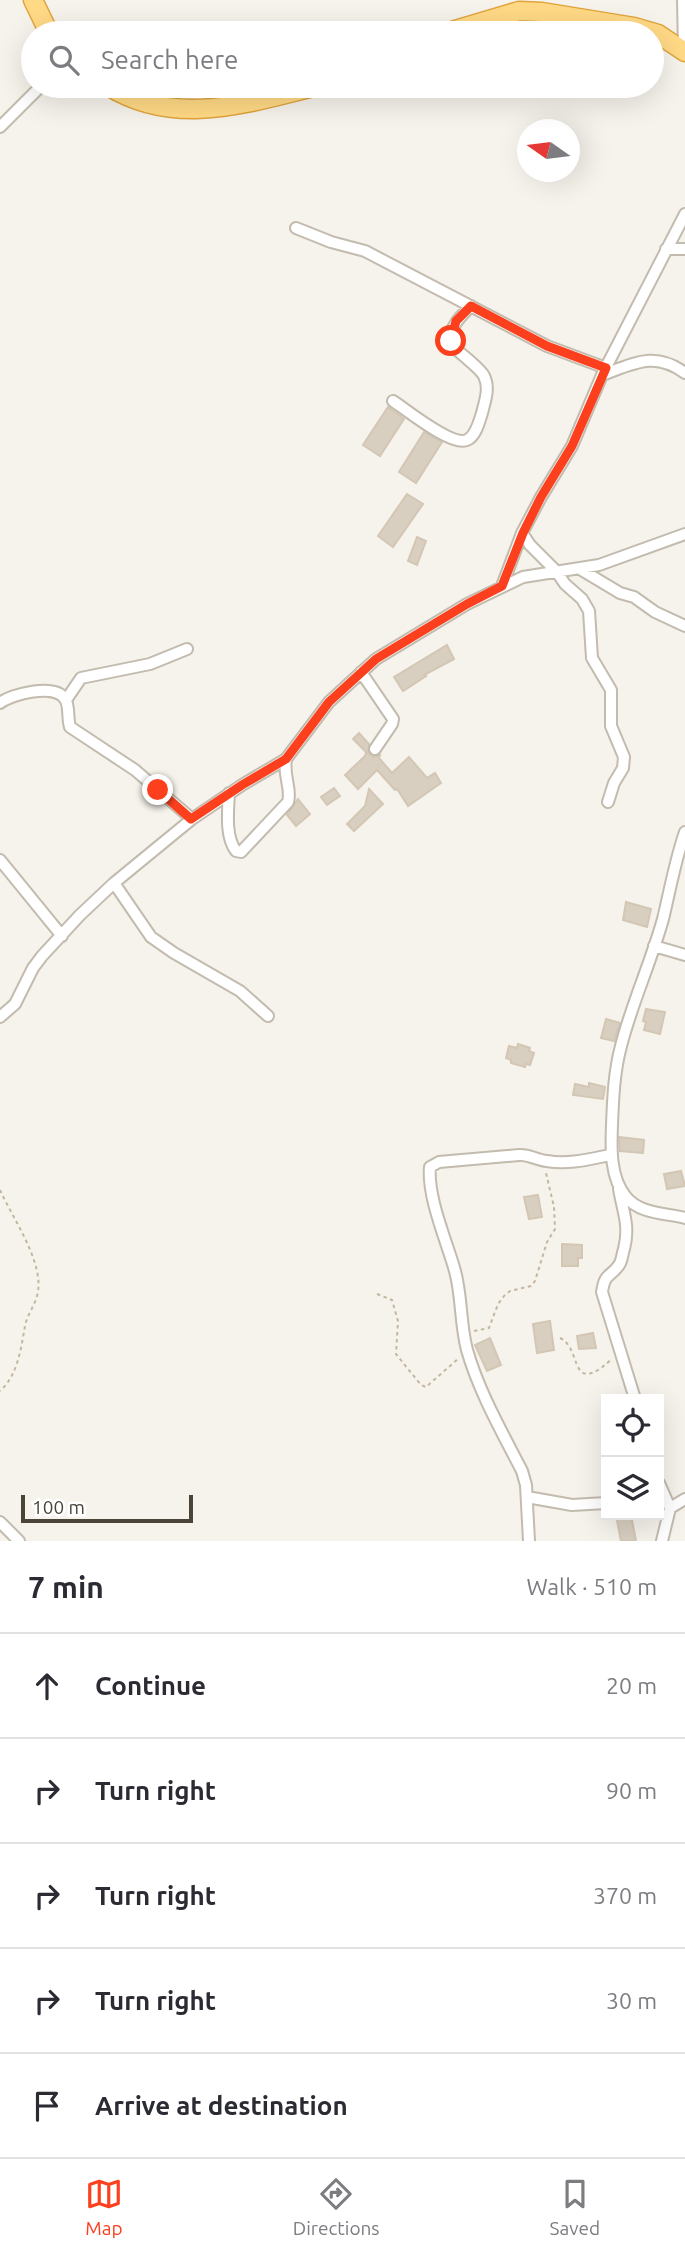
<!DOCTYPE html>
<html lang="en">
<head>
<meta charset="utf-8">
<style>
  body { margin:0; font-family:Ubuntu,sans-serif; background:#f7f7f7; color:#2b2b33 }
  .controls { position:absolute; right:21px; bottom:21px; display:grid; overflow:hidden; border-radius:0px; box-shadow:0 7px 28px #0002 }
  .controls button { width:63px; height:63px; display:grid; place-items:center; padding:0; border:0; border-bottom:2px solid #e1e1e2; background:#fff; color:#2b2b33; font:35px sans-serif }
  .compass { position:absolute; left:517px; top:119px; width:63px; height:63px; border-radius:50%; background:#fff; box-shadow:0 7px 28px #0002; rotate:284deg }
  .scale { position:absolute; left:21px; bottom:18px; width:172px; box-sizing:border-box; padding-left:7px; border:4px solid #4b4439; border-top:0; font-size:19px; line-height:24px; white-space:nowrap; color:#4b4439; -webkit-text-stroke:5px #fff; paint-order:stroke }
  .stop { position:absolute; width:21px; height:21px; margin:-16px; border:5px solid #fc3f1d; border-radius:50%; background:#fff }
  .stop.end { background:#fc3f1d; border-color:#fff; box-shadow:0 2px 7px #0008 }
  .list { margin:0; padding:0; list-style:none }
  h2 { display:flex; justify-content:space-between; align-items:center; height:91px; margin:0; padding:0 28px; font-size:30px }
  h2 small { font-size:23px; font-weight:400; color:#7c7c81 }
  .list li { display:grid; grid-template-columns:46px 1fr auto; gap:21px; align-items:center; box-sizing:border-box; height:105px; padding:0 28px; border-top:2px solid #e1e1e2 }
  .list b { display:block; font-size:26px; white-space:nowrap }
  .list em { font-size:23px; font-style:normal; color:#7c7c81 }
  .icon { flex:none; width:38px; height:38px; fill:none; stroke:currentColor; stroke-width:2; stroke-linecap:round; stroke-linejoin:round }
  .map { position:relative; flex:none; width:685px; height:1541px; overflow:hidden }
  .search { position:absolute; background:#fff; box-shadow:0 7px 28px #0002; left:21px; right:21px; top:21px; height:77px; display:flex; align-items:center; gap:18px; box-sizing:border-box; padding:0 24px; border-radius:38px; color:#7c7c81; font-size:26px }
  .sheet { height:616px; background:#fff }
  nav { display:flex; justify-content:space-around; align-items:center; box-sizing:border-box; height:98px; border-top:2px solid #e1e1e2; background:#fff; font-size:19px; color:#7c7c81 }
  nav a { display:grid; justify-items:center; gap:4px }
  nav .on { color:#fc3f1d }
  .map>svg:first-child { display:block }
  .building { fill:#d8cfc1; stroke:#d3c7b4; stroke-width:2 }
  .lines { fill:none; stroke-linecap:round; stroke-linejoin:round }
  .minor-casing { stroke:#c2bbae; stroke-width:14 }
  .trunk-casing { stroke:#e0a43c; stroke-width:21 }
  .path { stroke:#c4b79f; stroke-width:2; stroke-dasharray:3.5 3.5; stroke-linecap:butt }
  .minor { stroke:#fff; stroke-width:10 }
  .trunk { stroke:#ffd985; stroke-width:18 }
  .route { stroke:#fc3f1d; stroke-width:9 }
</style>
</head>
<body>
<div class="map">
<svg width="685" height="1541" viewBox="0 0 685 1541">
  <rect width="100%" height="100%" fill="#f6f3ec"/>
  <path class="building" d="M388,407L404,419L380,456L363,445Z
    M424,432L442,442L416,483L399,472Z
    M407,494L423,504L393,547L378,536Z
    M417,537L426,541L417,565L408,561Z
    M447,645L454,659L424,675L426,676L403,691L394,677Z
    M359,733L369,744L368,753L374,757L380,755L379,758L392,773L409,757L427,778L435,773L441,783L408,806L397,789L395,790L377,770L358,789L345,775L365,756L366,752L353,739Z
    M334,788L340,796L327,805L321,797Z
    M369,789L383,804L354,831L347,824L365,806Z
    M298,799L310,814L296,826L287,815Z
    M626,902L651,909L647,927L623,920Z
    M646,1009L665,1012L660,1034L644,1030L646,1022L643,1021Z
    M606,1019L620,1023L614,1041L601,1038Z
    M518,1044L530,1048L529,1051L534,1053L530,1065L526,1064L525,1067L511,1063V1060L506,1058L509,1046L517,1048Z
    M589,1083L605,1087L603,1099L573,1095L575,1084L589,1087Z
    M619,1137L644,1140L643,1153L620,1151Z
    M681,1171L685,1186L667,1189L664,1174Z
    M538,1195L542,1217L529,1219L524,1197Z
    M562,1244L582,1245V1258H578V1266H562Z
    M550,1321L554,1350L537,1353L533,1324Z
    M593,1333L596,1348L579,1349L577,1336Z
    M490,1338L501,1365L487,1371L475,1345Z
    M616,1515H631L636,1541H621Z"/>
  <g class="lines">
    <defs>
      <path id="minor" d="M683,0L684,51
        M0,127L41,86
        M296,228L331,242L365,251L547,346L606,368
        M666,249H685
        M602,375C635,363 655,351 685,373
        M393,401C407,410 452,447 467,440C476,436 479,422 482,413C485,401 490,388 484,376C478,365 452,349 451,342C449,327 461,316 471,306
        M522,533L530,545L556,571L565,584L582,599L589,611L592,658L611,690V726L624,757L623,768L614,783L608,802
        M580,569L620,593L634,597L655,612L685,626
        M502,586L522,533L541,497L572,446L602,375L685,214
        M361,672L393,719L392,724L375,749
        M66,700L81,678L150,664L187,649
        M0,703C11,694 55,683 65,699C70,706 67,718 70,727L135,770L192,819
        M229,793C228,811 225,837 236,851L241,852L288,802C292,789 283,777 286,759
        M685,832C675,861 670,890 663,919C651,962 632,1003 621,1046C614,1072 613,1099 612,1125C611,1148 610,1178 626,1197C640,1214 665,1213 685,1218
        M0,860L62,936
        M114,883L151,937L174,953L240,991L268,1016
        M654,946L685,955
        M0,1017L15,1004L33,968L42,956L80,915L114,883L192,819L242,785L286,759L329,702L376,659L467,604L523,577L599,565L685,534
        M619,1189C623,1212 630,1226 624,1249C622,1255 622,1261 619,1265C610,1278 605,1272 602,1292L635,1399
        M659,1483L670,1508
        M527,1497L572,1505L606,1503
        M0,1522L19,1541
        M529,1541L526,1485L522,1471C502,1432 479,1392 467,1350C460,1324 462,1296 455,1271C447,1242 427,1197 430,1167L439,1162L519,1155C529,1154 536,1160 547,1161C568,1165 590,1159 610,1155
        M662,1541L670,1508L685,1499"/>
      <path id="trunk" d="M33,0L49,33
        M445,33L519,11L542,12L634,27L658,34L685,52
        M108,86C176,128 247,103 318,86"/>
    </defs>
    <use href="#minor" class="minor-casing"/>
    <use href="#trunk" class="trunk-casing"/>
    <path class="path" d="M0,1190C13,1219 46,1265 37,1296C34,1307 27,1315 25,1326C21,1348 18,1375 0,1391
      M377,1294L392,1300L398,1321L396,1354L421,1385L426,1387L459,1358
      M474,1331L489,1328L498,1304L504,1296L510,1291L531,1286L535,1281L547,1242L555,1229L554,1207L546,1173
      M560,1338C580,1347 571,1386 598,1370C603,1367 607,1363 612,1359"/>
    <use href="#minor" class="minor"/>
    <use href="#trunk" class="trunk"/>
  </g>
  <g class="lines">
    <path class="route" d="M158,790L191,819L242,785L286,759L329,702L376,659L467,604L502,586L523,533L541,497L572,446L606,368L547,346L471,306L456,321L451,341"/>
  </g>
</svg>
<div class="controls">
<button><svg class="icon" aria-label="locate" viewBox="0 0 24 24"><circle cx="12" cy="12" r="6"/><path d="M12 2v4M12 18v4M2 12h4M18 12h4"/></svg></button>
<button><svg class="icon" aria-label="layers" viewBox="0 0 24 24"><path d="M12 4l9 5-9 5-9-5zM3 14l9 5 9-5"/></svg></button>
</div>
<svg class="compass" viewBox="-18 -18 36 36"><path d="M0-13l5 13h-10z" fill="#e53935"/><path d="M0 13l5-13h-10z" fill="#7c7c81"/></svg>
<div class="scale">100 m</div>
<div class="stop" style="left:451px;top:341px"></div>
<div class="stop end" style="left:158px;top:790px"></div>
<div class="search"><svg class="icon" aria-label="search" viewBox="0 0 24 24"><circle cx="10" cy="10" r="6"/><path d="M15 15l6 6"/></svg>Search here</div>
</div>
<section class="sheet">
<h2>7 min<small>Walk · 510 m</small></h2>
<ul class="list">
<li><svg class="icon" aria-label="ahead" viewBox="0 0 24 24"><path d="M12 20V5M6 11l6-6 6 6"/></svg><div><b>Continue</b></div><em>20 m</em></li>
<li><svg class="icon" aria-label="right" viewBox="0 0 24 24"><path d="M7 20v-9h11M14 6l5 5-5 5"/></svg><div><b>Turn right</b></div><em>90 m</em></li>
<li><svg class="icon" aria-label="right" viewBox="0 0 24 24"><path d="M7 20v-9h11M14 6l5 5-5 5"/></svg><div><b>Turn right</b></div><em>370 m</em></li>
<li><svg class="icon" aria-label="right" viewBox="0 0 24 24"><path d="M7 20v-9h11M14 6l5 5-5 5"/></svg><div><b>Turn right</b></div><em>30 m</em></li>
<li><svg class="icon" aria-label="arrive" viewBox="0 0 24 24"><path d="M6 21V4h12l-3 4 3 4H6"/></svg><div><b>Arrive at destination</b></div></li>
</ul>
</section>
<nav>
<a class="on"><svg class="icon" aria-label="map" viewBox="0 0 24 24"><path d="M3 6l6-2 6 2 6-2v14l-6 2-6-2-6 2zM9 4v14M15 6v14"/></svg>Map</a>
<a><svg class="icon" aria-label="directions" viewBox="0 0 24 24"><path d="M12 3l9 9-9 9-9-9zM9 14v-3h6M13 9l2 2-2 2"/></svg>Directions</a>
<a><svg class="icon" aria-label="saved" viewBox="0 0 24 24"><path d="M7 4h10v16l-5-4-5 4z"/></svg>Saved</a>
</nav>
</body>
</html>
